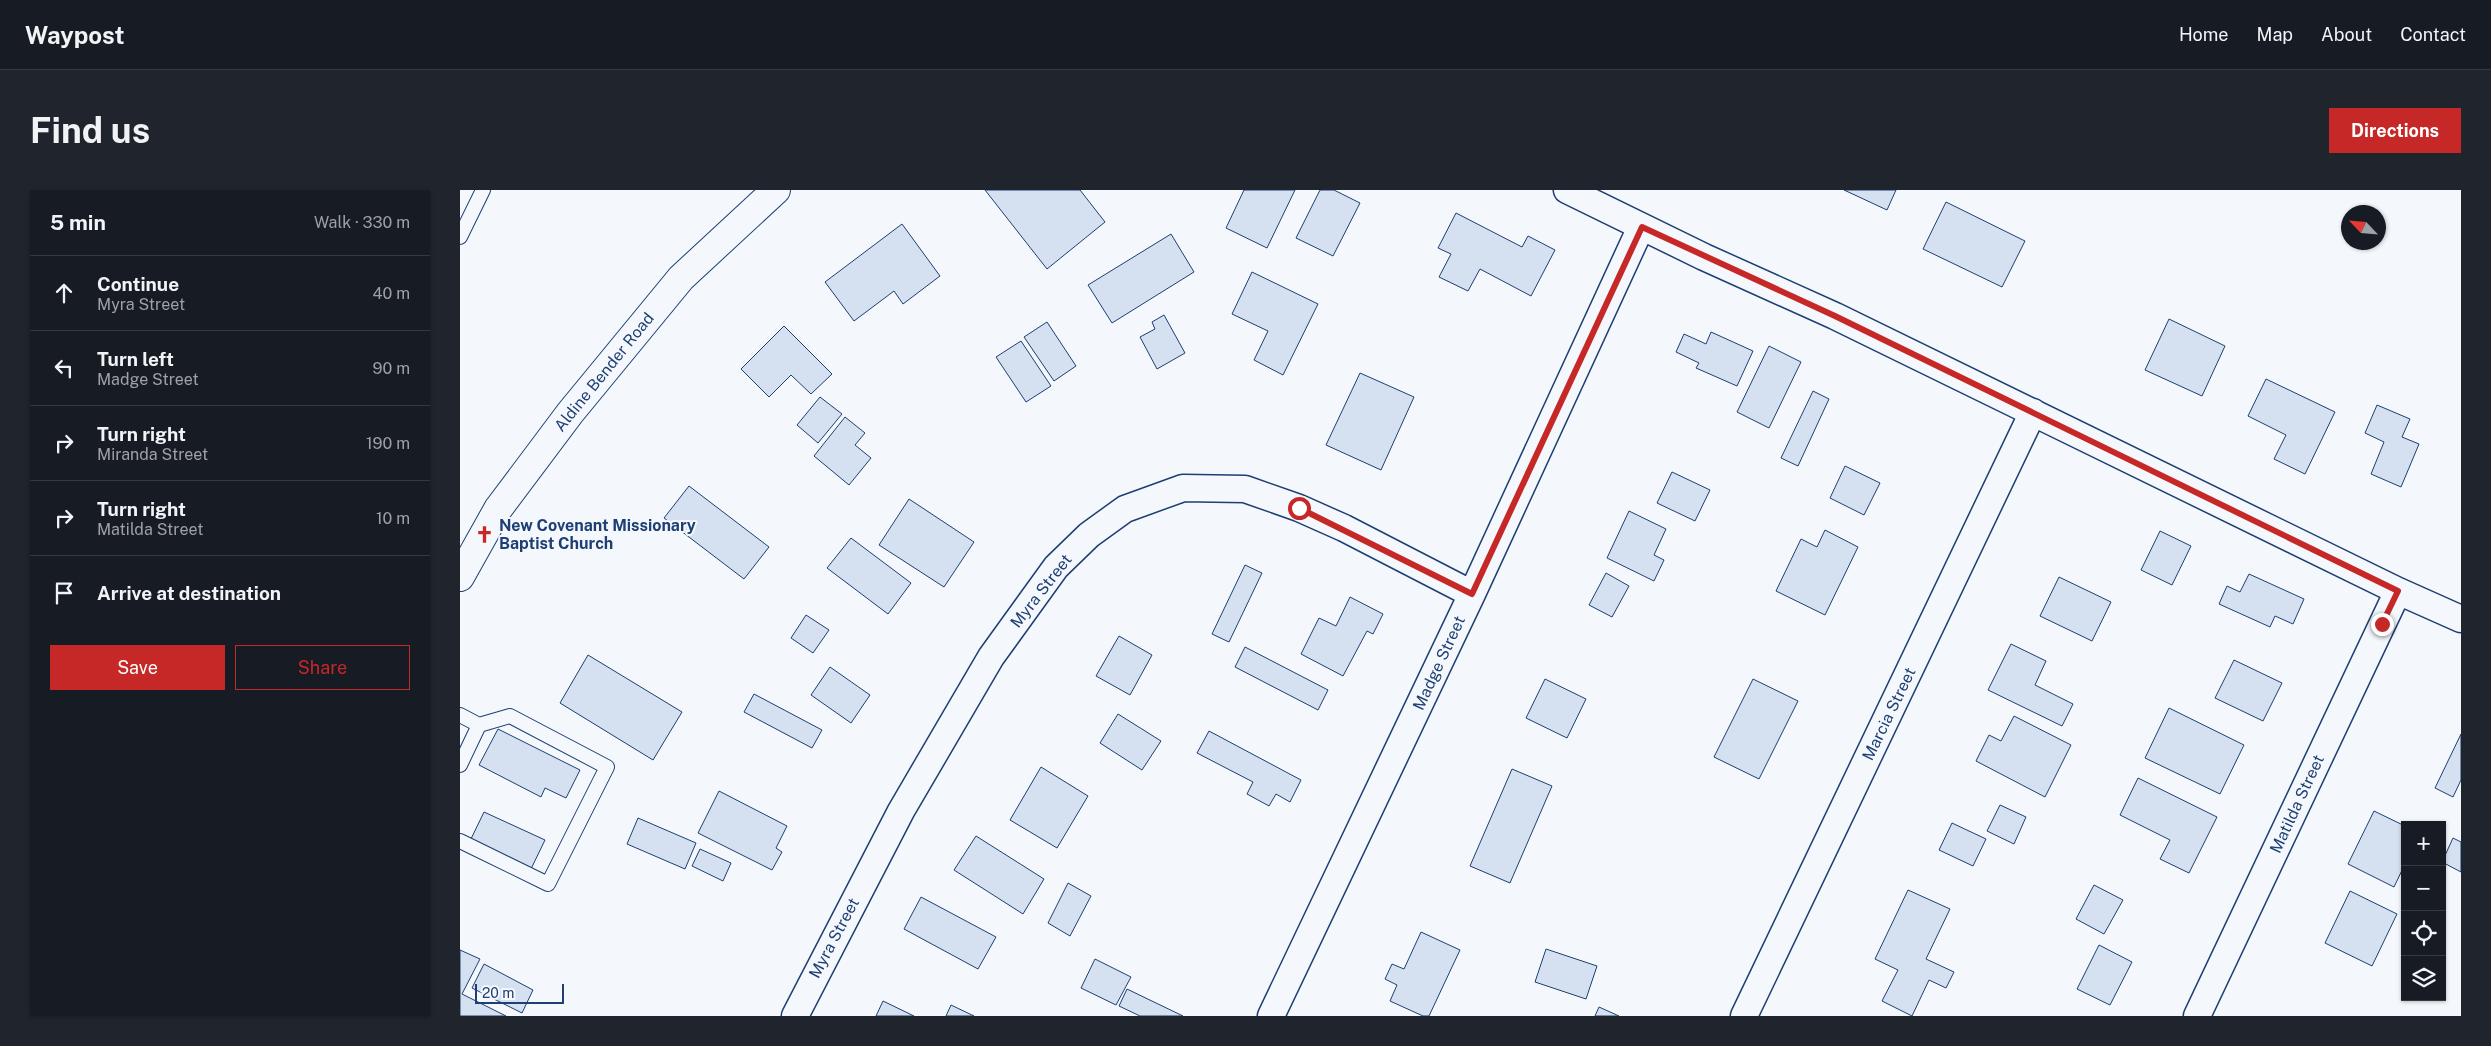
<!DOCTYPE html>
<html lang="en">
<head>
<meta charset="utf-8">
<style>
  body { margin:0; font-family:"Public Sans",sans-serif; background:#20242c; color:#f1f3f6 }
  .controls { position:absolute; right:15px; bottom:15px; display:grid; overflow:hidden; border-radius:0px; box-shadow:0 1px 4px #0004 }
  .controls button { width:45px; height:45px; display:grid; place-items:center; padding:0; border:0; border-bottom:1px solid #363941; background:#171b24; color:#f1f3f6; font:25px sans-serif }
  .compass { position:absolute; left:1881px; top:15px; width:45px; height:45px; border-radius:50%; background:#171b24; box-shadow:0 1px 4px #0004; rotate:296deg }
  .scale { position:absolute; left:15px; bottom:12px; width:89px; box-sizing:border-box; padding-left:5px; border:2px solid #1d3f73; border-top:0; font-size:14px; line-height:18px; white-space:nowrap; color:#1d3f73; -webkit-text-stroke:4px #f4f7fb; paint-order:stroke }
  .stop { position:absolute; width:15px; height:15px; margin:-11px; border:4px solid #c62828; border-radius:50%; background:#fff }
  .stop.end { background:#c62828; border-color:#fff; box-shadow:0 1px 5px #0008 }
  .list { margin:0; padding:0; list-style:none }
  h2 { display:flex; justify-content:space-between; align-items:center; height:65px; margin:0; padding:0 20px; font-size:21px }
  h2 small { font-size:16px; font-weight:400; color:#9ea1a6 }
  .list li { display:grid; grid-template-columns:32px 1fr auto; gap:15px; align-items:center; box-sizing:border-box; height:75px; padding:0 20px; border-top:1px solid #363941 }
  .list b { display:block; font-size:19px; white-space:nowrap }
  .list p { margin:0; font-size:16px; white-space:nowrap; color:#9ea1a6 }
  .list em { font-size:16px; font-style:normal; color:#9ea1a6 }
  .actions { display:flex; gap:10px; padding:15px 20px }
  .actions a { flex:1; padding:11px 0; border:1px solid #c62828; border-radius:0px; text-align:center; font-size:18px; color:#c62828 }
  .actions .main { background:#c62828; color:#fff }
  .icon { flex:none; width:28px; height:28px; fill:none; stroke:currentColor; stroke-width:2; stroke-linecap:round; stroke-linejoin:round }
  .map { position:relative; flex:none; width:2001px; height:826px; overflow:hidden; border-radius:0px }
  header { display:flex; align-items:center; gap:30px; box-sizing:border-box; height:70px; padding:0 25px; background:#171b24; border-bottom:1px solid #363941 }
  header strong { font-size:24px }
  nav { display:flex; gap:28px; margin-inline-start:auto; font-size:18px }
  .intro { display:flex; align-items:center; justify-content:space-between; box-sizing:border-box; height:120px; padding:0 30px }
  h1 { margin:0; font-size:35px }
  .button { padding:12px 22px; border-radius:0px; background:#c62828; color:#fff; font-size:18px; font-weight:700 }
  main { display:flex; gap:30px; padding:0 30px }
  aside { flex:1; background:#171b24; border-radius:0px; box-shadow:0 1px 4px #0004 }
  .map>svg:first-child { display:block }
  .building { fill:#d5e0f0; stroke:#1d3f73 }
  .lines { fill:none; stroke-linecap:round; stroke-linejoin:round }
  .lane-casing { stroke:#1d3f73; stroke-width:16 }
  .street-casing { stroke:#1d3f73; stroke-width:29 }
  .primary-casing { stroke:#1d3f73; stroke-width:30 }
  .lane { stroke:#f4f7fb; stroke-width:14 }
  .street { stroke:#f4f7fb; stroke-width:26 }
  .primary { stroke:#f4f7fb; stroke-width:28 }
  .route { stroke:#c62828; stroke-width:6 }
  .labels { text-anchor:middle; dominant-baseline:central; stroke-width:4; stroke-linejoin:round; paint-order:stroke }
  .street-label { font-size:16px; fill:#1d3f73; stroke:#f4f7fb }
  .poi-label { font-size:16px; font-weight:bold; fill:#1d3f73; stroke:#f4f7fb; text-anchor:start }
</style>
</head>
<body>
<header>
<strong>Waypost</strong>
<nav><a>Home</a><a>Map</a><a>About</a><a>Contact</a></nav>
</header>
<div class="intro"><h1>Find us</h1><a class="button">Directions</a></div>
<main>
<aside>
<h2>5 min<small>Walk · 330 m</small></h2>
<ul class="list">
<li><svg class="icon" aria-label="ahead" viewBox="0 0 24 24"><path d="M12 20V5M6 11l6-6 6 6"/></svg><div><b>Continue</b><p>Myra Street</p></div><em>40 m</em></li>
<li><svg class="icon" aria-label="left" viewBox="0 0 24 24"><path d="M17 20v-9H6M10 6l-5 5 5 5"/></svg><div><b>Turn left</b><p>Madge Street</p></div><em>90 m</em></li>
<li><svg class="icon" aria-label="right" viewBox="0 0 24 24"><path d="M7 20v-9h11M14 6l5 5-5 5"/></svg><div><b>Turn right</b><p>Miranda Street</p></div><em>190 m</em></li>
<li><svg class="icon" aria-label="right" viewBox="0 0 24 24"><path d="M7 20v-9h11M14 6l5 5-5 5"/></svg><div><b>Turn right</b><p>Matilda Street</p></div><em>10 m</em></li>
<li><svg class="icon" aria-label="arrive" viewBox="0 0 24 24"><path d="M6 21V4h12l-3 4 3 4H6"/></svg><div><b>Arrive at destination</b></div></li>
</ul>
<div class="actions"><a class="main">Save</a><a>Share</a></div>
</aside>
<div class="map">
<svg width="2001" height="826" viewBox="0 0 2001 826">
  <rect width="100%" height="100%" fill="#f4f7fb"/>
  <path class="building" d="M525,0H620L645,32L587,79Z
    M784,0H835L807,58L766,38Z
    M860,0H874L900,13L873,66L836,48Z
    M1384,0H1436L1427,20Z
    M1486,12L1565,51L1542,97L1463,59Z
    M996,23L1062,57L1068,46L1095,60L1071,106L1020,79L1008,101L979,87L991,64L978,58Z
    M442,34L480,86L443,114L434,101L394,131L365,92Z
    M711,44L734,82L652,133L628,95Z
    M792,82L858,114L823,185L794,170L808,141L772,124Z
    M704,125L725,163L697,179L680,147L695,139L692,132Z
    M1709,129L1765,156L1742,206L1685,180Z
    M587,132L616,176L594,191L564,147Z
    M324,136L372,184L351,204L331,185L309,207L281,179Z
    M1251,142L1293,161L1277,196L1236,178L1239,173L1216,162L1224,144L1246,154Z
    M561,151L591,196L566,212L536,167Z
    M1309,156L1341,172L1309,238L1277,222Z
    M900,183L954,207L921,280L866,255Z
    M1806,189L1875,222L1845,284L1814,269L1826,245L1788,226Z
    M1353,201L1369,209L1338,276L1321,268Z
    M360,207L382,224L358,253L337,235Z
    M1917,215L1950,229L1942,247L1959,254L1941,297L1911,284L1924,252L1905,243Z
    M385,227L405,243L395,255L411,268L389,295L354,266Z
    M1385,276L1420,293L1404,325L1370,308Z
    M1212,282L1250,300L1235,331L1197,313Z
    M229,296L309,357L284,389L204,328Z
    M449,309L514,352L484,397L419,355Z
    M1169,321L1206,339L1194,365L1204,370L1194,391L1147,368Z
    M1365,340L1398,357L1365,425L1316,401L1341,349L1357,357Z
    M1700,341L1731,356L1712,395L1681,380Z
    M391,348L451,393L428,424L367,378Z
    M785,375L802,383L769,452L752,444Z
    M1146,383L1169,396L1152,427L1129,415Z
    M1789,384L1844,409L1833,434L1815,426L1810,437L1759,414L1767,396L1780,402Z
    M1599,387L1651,412L1632,451L1580,426Z
    M890,407L923,424L913,444L907,441L883,486L841,464L859,428L876,436Z
    M346,425L369,440L353,463L331,448Z
    M659,446L692,465L670,505L636,486Z
    M1551,454L1586,471L1575,495L1613,514L1602,536L1528,500Z
    M785,457L868,500L858,520L775,477Z
    M128,465L222,522L193,570L100,513Z
    M1774,470L1822,493L1803,531L1755,508Z
    M370,477L410,505L391,533L351,505Z
    M1085,489L1126,509L1107,548L1066,528Z
    M1293,489L1338,511L1299,589L1254,567Z
    M294,504L362,540L352,558L284,522Z
    M1709,518L1784,555L1760,604L1685,568Z
    M658,524L701,551L682,580L640,553Z
    M1554,526L1611,555L1585,607L1516,571L1529,545L1541,551Z
    M38,539L120,580L106,608L85,598L81,607L19,575Z
    M749,541L841,590L830,612L816,604L809,616L787,604L793,592L737,563Z
    M2001,544V590L1993,607L1975,598Z
    M581,577L628,606L597,658L550,630Z
    M1052,579L1092,596L1050,693L1010,676Z
    M1678,588L1757,627L1729,683L1700,669L1710,650L1660,625Z
    M259,601L327,636L316,658L322,662L312,680L238,643Z
    M1540,615L1566,627L1554,654L1527,641Z
    M1914,621L1945,636V674L1934,697L1888,674Z
    M24,622L85,650L70,681L9,653Z
    M178,628L236,653L225,679L167,654Z
    M1492,633L1526,649L1513,676L1479,660Z
    M516,646L584,689L563,724L494,680Z
    M1993,648L2001,652V682L1982,672Z
    M240,659L271,673L263,691L232,676Z
    M608,693L631,706L610,746L588,733Z
    M1634,695L1663,710L1644,744L1616,729Z
    M1448,700L1490,719L1466,769L1494,782L1486,798L1469,790L1452,826L1422,811L1438,780L1415,769Z
    M1890,701L1937,724L1912,776L1865,753Z
    M461,707L536,747L518,779L444,739Z
    M961,742L1000,760L969,826H963L930,811L937,795L925,789L932,774L944,779Z
    M1639,755L1672,772L1650,815L1617,799Z
    M1086,759L1137,776L1126,809L1075,792Z
    M0,760L20,769L2,804L46,826H0Z
    M635,769L671,787L656,815L621,798Z
    M24,774L73,800L62,823L12,798Z
    M667,799L723,826H680L659,816Z
    M423,811L454,826H416Z
    M491,815L514,826H486Z
    M1139,817L1159,826H1135Z"/>
  <g class="lines">
    <defs>
      <path id="lane" d="M0,47L23,0
        M0,525L19,535L50,526L147,577L88,694L0,651
        M0,575L19,535"/>
      <path id="street" d="M1107,0L1244,67L1375,126L1938,401L2001,429
        M335,826L441,621L531,467L596,377L629,345L665,319L723,298L785,299L839,318L884,338L1012,404
        M811,826L1012,404L1181,37
        M1284,826L1573,222
        M1737,826L1938,401"/>
      <path id="primary" d="M0,387L38,319L110,223L221,88L316,0"/>
    </defs>
    <use href="#lane" class="lane-casing"/>
    <use href="#street" class="street-casing"/>
    <use href="#primary" class="primary-casing"/>
    <use href="#lane" class="lane"/>
    <use href="#street" class="street"/>
    <use href="#primary" class="primary"/>
  </g>
  <g class="lines">
    <path class="route" d="M839,318L1012,404L1182,37L1375,126L1938,401L1922,434"/>
  </g>
  <defs>
    <symbol id="church-bare" viewBox="-9 -9 18 18"><path d="M-1.2-6h2.4v3.5h3.3v2.4h-3.3V6h-2.4V-.1h-3.3v-2.4h3.3Z" fill="#c62828" stroke="#f4f7fb" stroke-width="2.5" paint-order="stroke"/></symbol>
  </defs>
  <g fill-rule="evenodd">
    <use href="#church-bare" x="12" y="332" width="25" height="25"/>
  </g>
  <g class="labels">
    <g class="street-label">
      <text transform="translate(144 182) rotate(-51)">Aldine Bender Road</text>
      <text transform="translate(581 401) rotate(-52)">Myra Street</text>
      <text transform="translate(979 473) rotate(-65)">Madge Street</text>
      <text transform="translate(1429 524) rotate(-64)">Marcia Street</text>
      <text transform="translate(1837 614) rotate(-65)">Matilda Street</text>
      <text transform="translate(374 748) rotate(-62)">Myra Street</text>
    </g>
    <g class="poi-label">
      <text x="39" y="335">New Covenant Missionary<tspan x="39" dy="18">Baptist Church</tspan></text>
    </g>
  </g>
</svg>
<div class="controls">
<button>+</button>
<button>−</button>
<button><svg class="icon" aria-label="locate" viewBox="0 0 24 24"><circle cx="12" cy="12" r="6"/><path d="M12 2v4M12 18v4M2 12h4M18 12h4"/></svg></button>
<button><svg class="icon" aria-label="layers" viewBox="0 0 24 24"><path d="M12 4l9 5-9 5-9-5zM3 14l9 5 9-5"/></svg></button>
</div>
<svg class="compass" viewBox="-18 -18 36 36"><path d="M0-13l5 13h-10z" fill="#e53935"/><path d="M0 13l5-13h-10z" fill="#9ea1a6"/></svg>
<div class="scale">20 m</div>
<div class="stop" style="left:839px;top:318px"></div>
<div class="stop end" style="left:1922px;top:434px"></div>
</div>
</main>
</body>
</html>
